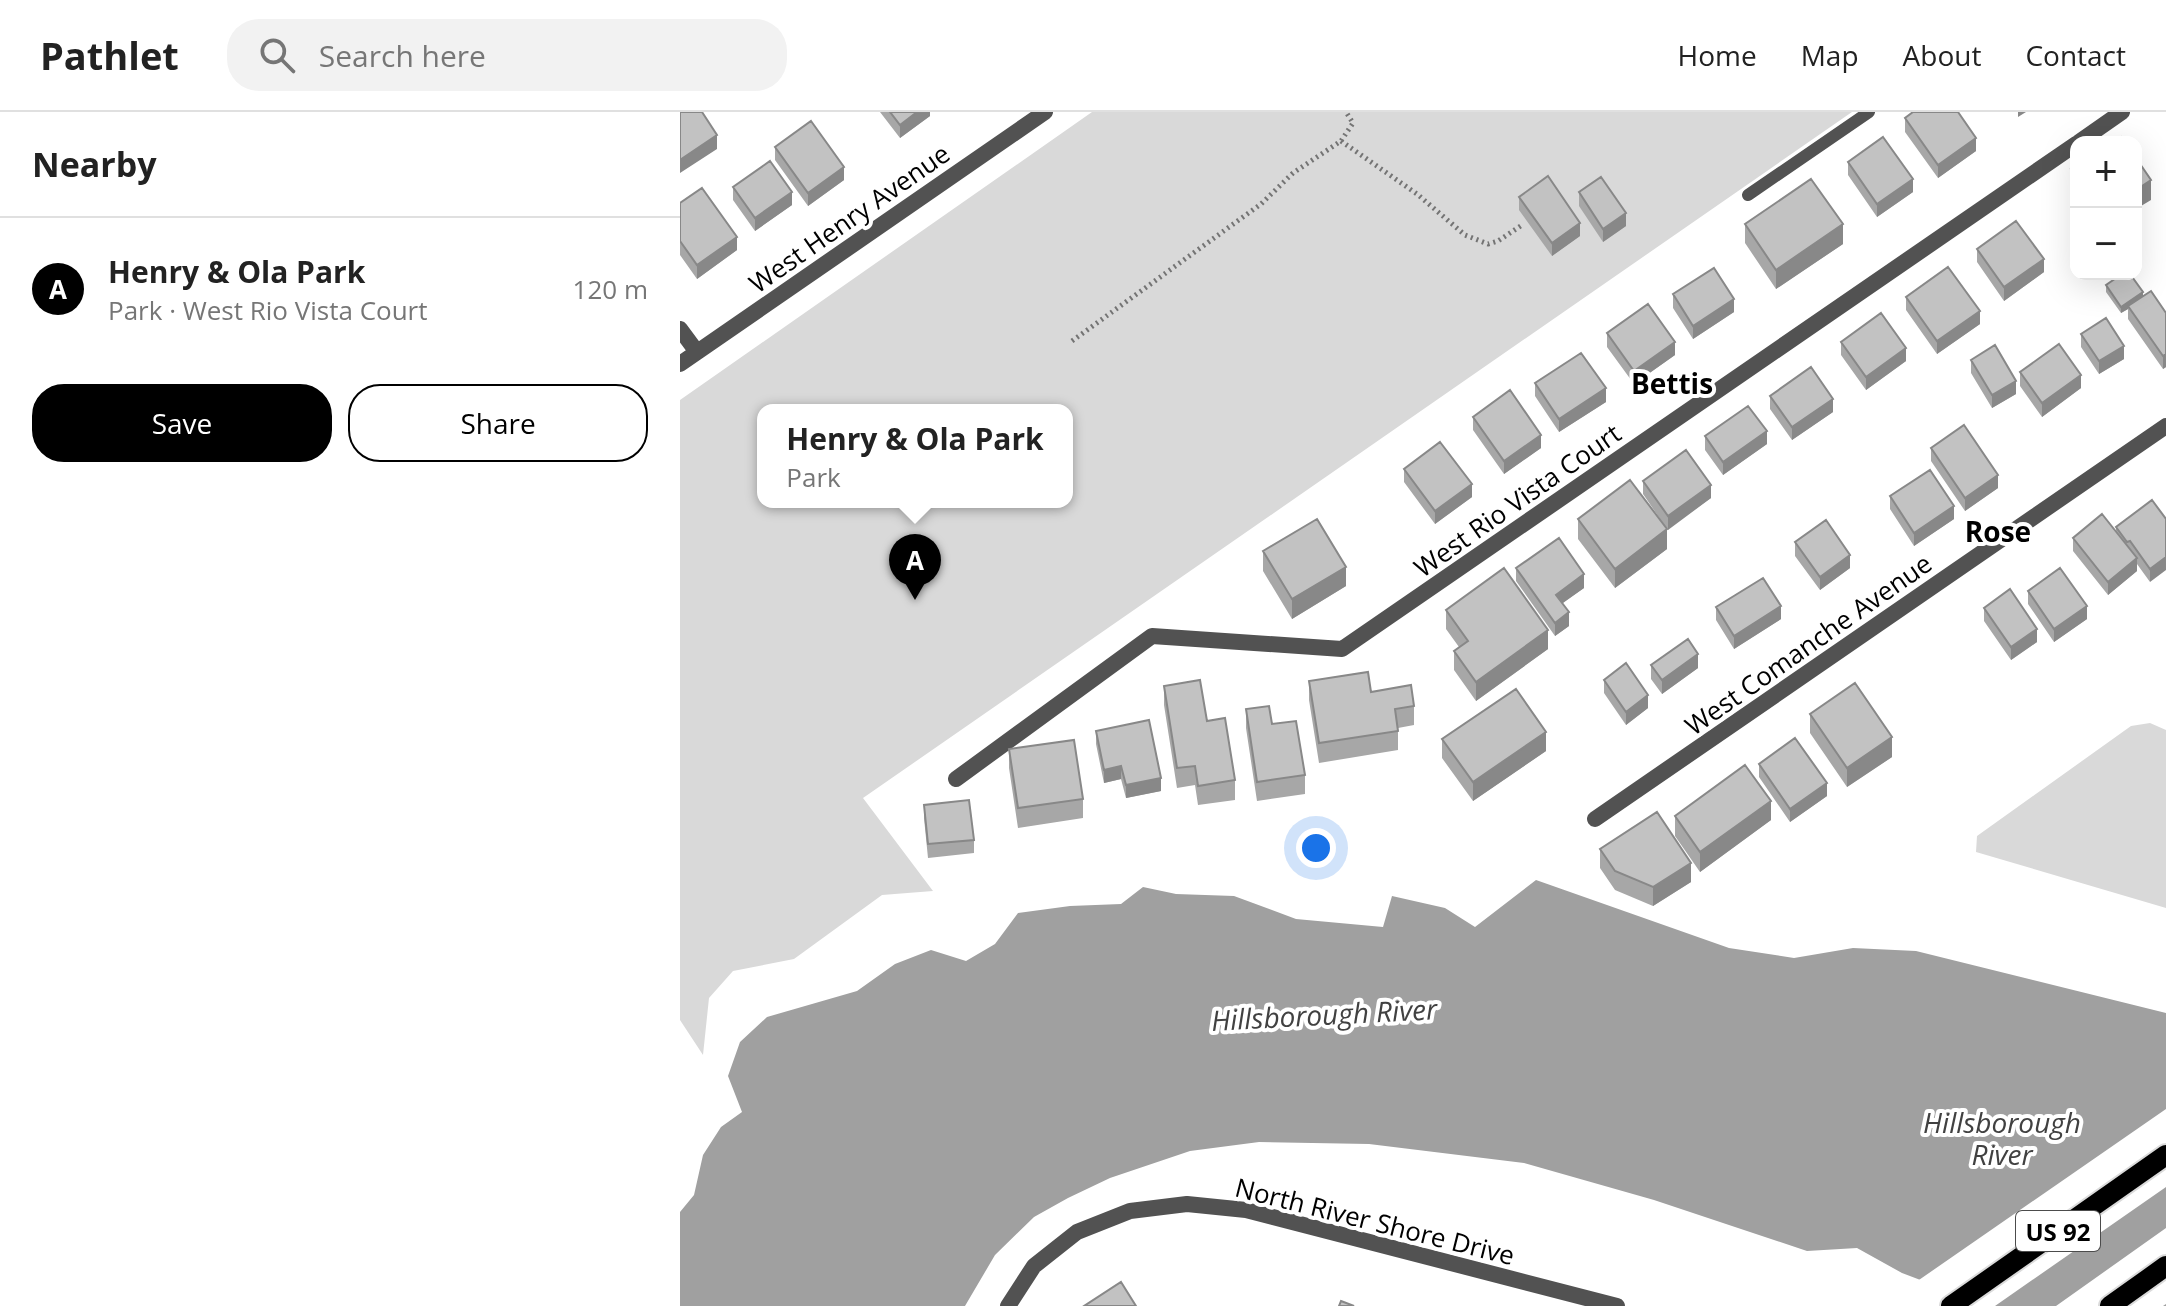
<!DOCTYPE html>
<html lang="en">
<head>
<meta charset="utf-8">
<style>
  body { margin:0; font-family:"Open Sans",sans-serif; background:#f2f2f2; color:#222 }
  .controls { position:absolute; right:24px; top:24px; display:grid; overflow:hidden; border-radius:16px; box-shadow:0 8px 32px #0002 }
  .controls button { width:72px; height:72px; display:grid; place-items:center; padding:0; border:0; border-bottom:2px solid #e0e0e0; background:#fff; color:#222; font:40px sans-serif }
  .you { position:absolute; left:636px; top:736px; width:28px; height:28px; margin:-20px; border:6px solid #fff; border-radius:50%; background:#1a73e8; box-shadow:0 0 0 12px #1a73e833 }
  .badge { display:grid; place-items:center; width:52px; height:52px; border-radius:50%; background:#000; color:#fff; font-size:26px; font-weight:700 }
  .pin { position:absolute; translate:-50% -66px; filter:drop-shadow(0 2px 4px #0008) }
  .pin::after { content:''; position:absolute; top:42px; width:28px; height:24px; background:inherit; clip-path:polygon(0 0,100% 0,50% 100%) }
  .popup { position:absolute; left:77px; top:292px; width:316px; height:104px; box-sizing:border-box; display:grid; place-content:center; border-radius:16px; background:#fff; filter:drop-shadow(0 2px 6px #0005); font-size:26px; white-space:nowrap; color:#767676 }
  .popup b { font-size:30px; color:#222 }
  .popup::after { content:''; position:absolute; left:50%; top:100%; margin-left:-16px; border:16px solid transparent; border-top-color:#fff }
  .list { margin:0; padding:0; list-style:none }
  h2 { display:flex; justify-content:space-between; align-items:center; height:104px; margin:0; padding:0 32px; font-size:34px }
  h2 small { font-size:26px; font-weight:400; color:#767676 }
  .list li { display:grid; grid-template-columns:52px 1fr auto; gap:24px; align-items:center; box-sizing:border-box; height:144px; padding:0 32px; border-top:2px solid #e0e0e0 }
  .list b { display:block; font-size:30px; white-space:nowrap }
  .list p { margin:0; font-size:26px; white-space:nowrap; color:#767676 }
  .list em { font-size:26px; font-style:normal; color:#767676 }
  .actions { display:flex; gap:16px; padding:24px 32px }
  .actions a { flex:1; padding:18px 0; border:2px solid #000; border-radius:32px; text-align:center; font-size:28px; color:#000 }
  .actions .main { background:#000; color:#fff }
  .icon { flex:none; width:44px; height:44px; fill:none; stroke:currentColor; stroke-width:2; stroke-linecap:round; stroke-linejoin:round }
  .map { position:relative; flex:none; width:1486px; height:1194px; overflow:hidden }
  header { display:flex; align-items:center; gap:48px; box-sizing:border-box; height:112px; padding:0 40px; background:#fff; border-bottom:2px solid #e0e0e0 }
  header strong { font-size:38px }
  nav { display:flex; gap:44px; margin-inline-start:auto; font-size:28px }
  .search { width:560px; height:72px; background:#f2f2f2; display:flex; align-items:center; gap:20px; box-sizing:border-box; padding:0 28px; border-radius:32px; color:#767676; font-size:30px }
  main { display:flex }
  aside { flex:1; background:#fff }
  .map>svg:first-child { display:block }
  .green { fill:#d9d9d9; fill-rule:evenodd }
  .water { fill:#a0a0a0 }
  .pier { fill:#fff }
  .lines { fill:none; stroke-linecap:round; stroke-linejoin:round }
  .primary-casing { stroke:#dbdbdb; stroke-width:24 }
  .path { stroke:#747474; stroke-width:5; stroke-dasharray:2 4; stroke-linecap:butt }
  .service { stroke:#525252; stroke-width:12 }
  .minor { stroke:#525252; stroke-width:16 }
  .primary { stroke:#000; stroke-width:20 }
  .wall { fill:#a7a7a7 }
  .shaded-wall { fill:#888 }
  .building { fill:#c2c2c2; stroke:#888; stroke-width:2 }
  .labels { text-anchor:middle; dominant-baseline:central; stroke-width:8; stroke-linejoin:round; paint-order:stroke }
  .shield { fill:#fff; stroke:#4c4c4c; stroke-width:2 }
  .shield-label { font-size:24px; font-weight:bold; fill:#000 }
  .street-label { font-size:26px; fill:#000; stroke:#fff }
  .neighbourhood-label { font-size:28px; font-weight:bold; fill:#000; stroke:#fff }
  .water-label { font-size:28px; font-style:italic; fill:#414141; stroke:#fff }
</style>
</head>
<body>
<header>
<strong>Pathlet</strong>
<div class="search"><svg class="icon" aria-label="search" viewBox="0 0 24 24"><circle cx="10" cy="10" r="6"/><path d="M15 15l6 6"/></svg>Search here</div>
<nav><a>Home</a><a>Map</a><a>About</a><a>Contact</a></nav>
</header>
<main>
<aside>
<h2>Nearby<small></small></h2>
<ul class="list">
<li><span class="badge">A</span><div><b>Henry &amp; Ola Park</b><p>Park · West Rio Vista Court</p></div><em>120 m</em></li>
</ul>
<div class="actions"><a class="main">Save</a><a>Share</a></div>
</aside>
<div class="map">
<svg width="1486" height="1194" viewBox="0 0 1486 1194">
  <rect width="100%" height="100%" fill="#fff"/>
  <path class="green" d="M412,0H1172L183,686L253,779L202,783L114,847L53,859L29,886L23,943L0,908V288ZM83,298H387V390H83Z
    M1470,611L1486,618V796L1296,740L1297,724L1451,614Z"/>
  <path class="water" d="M856,768L1049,836L1114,846L1173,836L1236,839L1486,901V1194H1309L1222,1161L1177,1136L1127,1139L974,1088L844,1051L689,1032L579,1030L510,1039L430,1066L388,1086L354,1105L315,1143L285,1194H0V1100L14,1083L23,1043L41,1015L62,1000L48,964L60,930L87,905L177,879L215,852L251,838L286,849L315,832L338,801L390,794L441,792L463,775L496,782L554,784L616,807L703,815L712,784L765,796L795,815Z"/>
  <path class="pier" d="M1486,997V1075L1315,1194H1298L1236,1170Z
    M1486,1116V1192L1483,1194H1376Z"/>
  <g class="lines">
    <defs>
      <path id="primary" d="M1271,1194L1486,1043
        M1430,1194L1486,1154"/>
    </defs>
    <use href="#primary" class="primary-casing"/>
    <path class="path" d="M661,29L737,82L785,123L808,132L818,129L842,113
      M392,229L581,92L613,61L661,29L673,11L666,0"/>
    <path class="service" d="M1068,83L1189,0"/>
    <path class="minor" d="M1399,30L1442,0
      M0,217L17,240
      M0,252L365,0
      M276,667L472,524L662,537L1396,32
      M915,707L1486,314
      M328,1194L354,1154L397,1120L450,1099L507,1092L566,1098L937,1194"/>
    <use href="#primary" class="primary"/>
  </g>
  <path class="wall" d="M200,0H250V4L220,26Z
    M1225,6L1296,39L1258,66L1225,20Z
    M95,35L164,68L128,94L95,48Z
    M1168,50L1233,80L1197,105L1168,63Z
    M1396,54V84L1391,77V57Z
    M53,75L112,93L75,119L53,88Z
    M899,80L946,114L923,130L899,94Z
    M839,85L900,124L872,144L839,98Z
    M0,91L57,138L17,167L0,143Z
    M1065,112L1163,132L1096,177L1065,131Z
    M1297,137L1364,160L1324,189L1297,150Z
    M1426,173L1463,185L1486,201V255L1483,257L1448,207V197L1441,201L1426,180Z
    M993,182L1054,200L1013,227L993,196Z
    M1226,185L1300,212L1257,242L1226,198Z
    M927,221L995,243L954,272L927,235Z
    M1401,222L1444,247L1419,262L1401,235Z
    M1161,230L1226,249L1186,278L1161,243Z
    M1291,248L1336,282L1312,296L1291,261Z
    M1340,260L1401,276L1362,305L1340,274Z
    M855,271L926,290L879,320L855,284Z
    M1090,284L1153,300L1112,328L1090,297Z
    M793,305L861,336L824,362L793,318Z
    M1025,324L1087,332L1043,363L1025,338Z
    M1251,336L1318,376L1285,399L1251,349Z
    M724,357L792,385L755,412L724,370Z
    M963,369L1031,386L987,417V437L935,476L898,427V407L987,417L963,382Z
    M1210,384L1274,407L1234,434L1210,397Z
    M1472,388L1470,470L1457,452V459L1428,483L1393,439V426L1436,420V415Z
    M1115,430L1170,456L1140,478L1115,444Z
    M583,439L666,474L612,507L583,459Z
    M836,456L904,476L882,491L889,514L875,524L836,469Z
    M1348,479L1407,507L1374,530L1348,492Z
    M1036,495L1101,507L1054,537L1036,508Z
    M1304,496L1357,530L1331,548L1304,509Z
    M766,498L868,537L796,589L774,558V539L779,535L766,517Z
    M971,553L1018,556L982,582L971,567Z
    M924,568L968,596L946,613L924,581Z
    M629,569L734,594V613L718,616V638L639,651L629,588Z
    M484,574L527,609L555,668V688L518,693L515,673L497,676L484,593Z
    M566,597L592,612L625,663V682L577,689L566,616Z
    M1130,602L1212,645L1167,675L1130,621Z
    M416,619L481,679L446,686L441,667L424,671L416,632Z
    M762,627L866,639L793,689L762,646Z
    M329,637L403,687V706L338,716L329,656Z
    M1079,652L1147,684L1110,710L1079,665Z
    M244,693L294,728V741L248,746L244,706Z
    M995,704L1091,708L1020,760L995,724Z
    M920,737L1011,770L973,794L935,778L920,756Z"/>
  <path class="shaded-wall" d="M237,0H250V4L220,26V13Z
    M1338,0H1346L1338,5Z
    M37,23V37L0,61V48Z
    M1296,26V39L1258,66V53Z
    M164,55V68L128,94V81Z
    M1233,67V80L1197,105V92Z
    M1471,68V88L1456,97V78Z
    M112,80V93L75,119V106Z
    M946,101V114L923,130V117Z
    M900,111V124L872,144V131Z
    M1163,112V132L1096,177V158Z
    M57,125V138L17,167V153Z
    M1364,147V160L1324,189V175Z
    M1463,180V187L1448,194V197L1441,201V195Z
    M1054,187V200L1013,227V214Z
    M1300,199V212L1257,242V229Z
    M995,230V243L954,272V259Z
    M1444,234V247L1419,262V249Z
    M1226,236V249L1186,278V265Z
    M1486,242V255L1483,257V244Z
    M1401,263V276L1362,305V291Z
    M1336,269V282L1312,296V283Z
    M926,276V290L879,320V307Z
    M1153,287V300L1112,328V315Z
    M1087,319V332L1043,363V350Z
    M861,323V336L824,362V349Z
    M1318,363V376L1285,399V386Z
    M792,372V385L755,412V399Z
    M1031,373V386L988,418V404Z
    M1274,394V407L1234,434V421Z
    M987,417V437L935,476V457Z
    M1170,443V456L1140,478V465Z
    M1486,445V458L1470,470V457Z
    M1457,446V459L1428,483V470Z
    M666,455V474L612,507V487Z
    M904,462V476L876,496V483Z
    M1101,494V507L1054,537V524Z
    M1407,494V507L1374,530V517Z
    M889,500V514L875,524V511Z
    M1357,517V530L1331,548V535Z
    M868,518V537L796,589V570Z
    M1018,542V556L982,582V568Z
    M968,583V596L946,613V600Z
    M866,620V639L793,689V670Z
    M1212,625V645L1167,675V656Z
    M441,654V667L424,671V658Z
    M481,666V679L446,686V673Z
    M1147,671V684L1110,710V697Z
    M1091,689V708L1020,760V740Z
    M1011,751V770L973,794V775Z"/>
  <path class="building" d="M0,0H22L37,23L0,48Z
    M210,0H237L220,13Z
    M1233,0H1278L1296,26L1258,53L1225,6Z
    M131,9L164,55L128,81L95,35Z
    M1203,25L1233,67L1197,92L1168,50Z
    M1441,25L1445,30H1433Z
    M1456,46L1471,68L1456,78Z
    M90,49L112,80L75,106L53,75Z
    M1396,54V64L1391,57Z
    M868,64L900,111L872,131L839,85Z
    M921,65L946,101L923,117L899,80Z
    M1131,67L1163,112L1096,158L1065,112Z
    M22,76L57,125L17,153L0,129V91Z
    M1336,109L1364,147L1324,175L1297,137Z
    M1268,155L1300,199L1257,229L1226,185Z
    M1034,156L1054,187L1013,214L993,182Z
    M1442,162H1450L1463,180L1441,195L1426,173Z
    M1471,179L1486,201V242L1483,244L1448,194Z
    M968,192L995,230L954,259L927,221Z
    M1201,201L1226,236L1186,265L1161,230Z
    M1426,206L1444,234L1419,249L1401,222Z
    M1379,232L1401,263L1362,291L1340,260Z
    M1315,233L1336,269L1312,283L1291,248Z
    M901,241L926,276L879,307L855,271Z
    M1131,255L1153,287L1112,315L1090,284Z
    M830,278L861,323L824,349L793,305Z
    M1068,294L1087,319L1043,350L1025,324Z
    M1284,313L1318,363L1285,386L1251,336Z
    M760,330L792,372L755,399L724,357Z
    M1006,338L1031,373L988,404L963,369Z
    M1250,358L1274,394L1234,421L1210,384Z
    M950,368L987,417L935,457L898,407Z
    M1472,388L1486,407V445L1470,457L1450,429L1447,430L1436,415Z
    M1422,402L1457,446L1428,470L1393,426Z
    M637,407L666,455L612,487L583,439Z
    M1146,408L1170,443L1140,465L1115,430Z
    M879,426L904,462L876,483L889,500L875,511L836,456Z
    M824,456L868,518L796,570L774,539L788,529L766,498Z
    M1380,456L1407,494L1374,517L1348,479Z
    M1083,466L1101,494L1054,524L1036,495Z
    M1330,477L1357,517L1331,535L1304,496Z
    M1008,527L1018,542L982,568L971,553Z
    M946,551L968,583L946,600L924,568Z
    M688,560L691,580L731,573L734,594L715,597L718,619L639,631L629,569Z
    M520,568L527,609L545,606L555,668L518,674L515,654L497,656L484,574Z
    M1175,571L1212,625L1167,656L1130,602Z
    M836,577L866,620L793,670L762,627Z
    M589,594L592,612L616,609L625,663L577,670L566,597Z
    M469,608L481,666L446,673L441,654L424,658L416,619Z
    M1115,626L1147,671L1110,697L1079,652Z
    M394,628L403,687L338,696L329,637Z
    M1065,653L1091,689L1020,740L995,704Z
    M289,688L294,728L248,732L244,693Z
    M977,700L1011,751L973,775L935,759L920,737Z
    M441,1170L456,1194H404Z
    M661,1189L674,1194H659Z"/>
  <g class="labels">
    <rect class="shield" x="1336" y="1099" width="84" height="40" rx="6"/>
    <g class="shield-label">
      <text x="1378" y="1119">US 92</text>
    </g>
    <g class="street-label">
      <text transform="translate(169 106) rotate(-35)">West Henry Avenue</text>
      <text transform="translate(837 388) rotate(-35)">West Rio Vista Court</text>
      <text transform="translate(1128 532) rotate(-35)">West Comanche Avenue</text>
      <text transform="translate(695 1109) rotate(14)">North River Shore Drive</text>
    </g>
    <g class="neighbourhood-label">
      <text x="992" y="271">Bettis</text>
      <text x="1318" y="419">Rose</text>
    </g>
    <g class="water-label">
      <text transform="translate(644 902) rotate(-3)">Hillsborough River</text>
      <text x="1322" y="1010">Hillsborough<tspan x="1322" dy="32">River</tspan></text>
    </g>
  </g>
</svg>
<div class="controls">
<button>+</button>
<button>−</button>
</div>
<div class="you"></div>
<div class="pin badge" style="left:235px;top:488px">A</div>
<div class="popup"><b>Henry &amp; Ola Park</b>Park</div>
</div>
</main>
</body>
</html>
